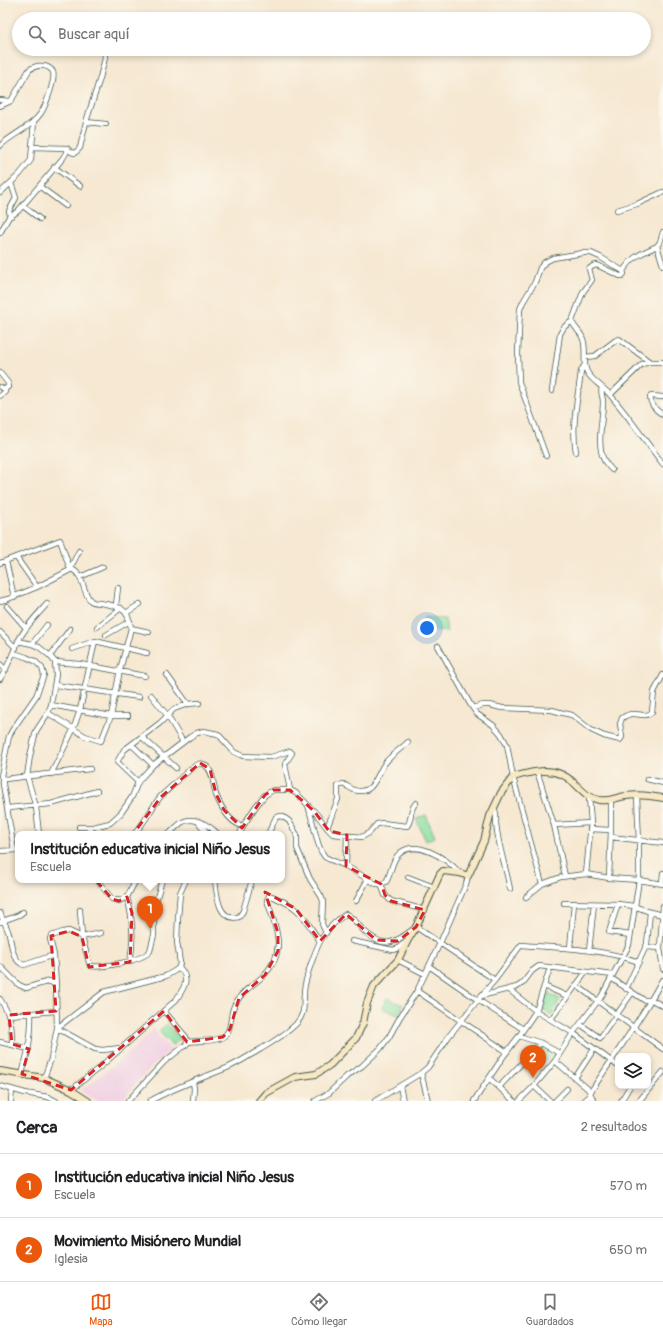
<!DOCTYPE html>
<html lang="es">
<head>
<meta charset="utf-8">
<style>
  body { margin:0; font-family:Pangolin,sans-serif; background:#f6f6f6; color:#202124 }
  .controls { position:absolute; right:12px; bottom:12px; display:grid; overflow:hidden; border-radius:8px; box-shadow:0 2px 6px #0003 }
  .controls button { width:36px; height:36px; display:grid; place-items:center; padding:0; border:0; border-bottom:1px solid #e0e0e0; background:#fff; color:#202124; font:20px sans-serif }
  .you { position:absolute; left:427px; top:628px; width:14px; height:14px; margin:-10px; border:3px solid #fff; border-radius:50%; background:#1a73e8; box-shadow:0 0 0 6px #1a73e833 }
  .badge { display:grid; place-items:center; width:26px; height:26px; border-radius:50%; background:#ea580c; color:#fff; font-size:13px; font-weight:700 }
  .pin { position:absolute; translate:-50% -33px; filter:drop-shadow(0 1px 2px #0008) }
  .pin::after { content:''; position:absolute; top:21px; width:14px; height:12px; background:inherit; clip-path:polygon(0 0,100% 0,50% 100%) }
  .popup { position:absolute; left:15px; top:831px; width:270px; height:52px; box-sizing:border-box; display:grid; place-content:center; border-radius:8px; background:#fff; filter:drop-shadow(0 1px 3px #0005); font-size:13px; white-space:nowrap; color:#757577 }
  .popup b { font-size:15px; color:#202124 }
  .popup::after { content:''; position:absolute; left:50%; top:100%; margin-left:-8px; border:8px solid transparent; border-top-color:#fff }
  .list { margin:0; padding:0; list-style:none }
  h2 { display:flex; justify-content:space-between; align-items:center; height:52px; margin:0; padding:0 16px; font-size:17px }
  h2 small { font-size:13px; font-weight:400; color:#757577 }
  .list li { display:grid; grid-template-columns:26px 1fr auto; gap:12px; align-items:center; box-sizing:border-box; height:64px; padding:0 16px; border-top:1px solid #e0e0e0 }
  .list b { display:block; font-size:15px; white-space:nowrap }
  .list p { margin:0; font-size:13px; white-space:nowrap; color:#757577 }
  .list em { font-size:13px; font-style:normal; color:#757577 }
  .icon { flex:none; width:22px; height:22px; fill:none; stroke:currentColor; stroke-width:2; stroke-linecap:round; stroke-linejoin:round }
  .map { position:relative; flex:none; width:663px; height:1101px; overflow:hidden }
  .search { position:absolute; background:#fff; box-shadow:0 2px 6px #0003; left:12px; right:12px; top:12px; height:44px; display:flex; align-items:center; gap:10px; box-sizing:border-box; padding:0 14px; border-radius:22px; color:#757577; font-size:15px }
  .sheet { height:180px; background:#fff }
  nav { display:flex; justify-content:space-around; align-items:center; box-sizing:border-box; height:56px; border-top:1px solid #e0e0e0; background:#fff; font-size:11px; color:#757577 }
  nav a { display:grid; justify-items:center; gap:2px }
  nav .on { color:#ea580c }
  .map>svg:first-child { display:block }
  .built { fill:#f1d0e3 }
  .green { fill:#8de0a2; stroke:#568e6b }
  .lines { fill:none; stroke-linecap:round; stroke-linejoin:round }
  .street-casing { stroke:#3f574c; stroke-width:6 }
  .secondary-casing { stroke:#3f574c; stroke-width:8 }
  .street { stroke:#fff; stroke-width:4.5 }
  .secondary { stroke:#f8e8c3; stroke-width:6 }
  .marked { fill:none; stroke:#d62828; stroke-width:3; stroke-dasharray:8 5; stroke-linejoin:round }
</style>
</head>
<body>
<div class="map">
<svg width="663" height="1101" viewBox="0 0 663 1101">
  <rect width="100%" height="100%" fill="#fbf7ec"/>
  <filter id="ink" filterUnits="userSpaceOnUse"><feTurbulence type="fractalNoise" baseFrequency=".025" numOctaves="2"/><feDisplacementMap in="SourceGraphic" scale="8" xChannelSelector="R" yChannelSelector="G"/><feConvolveMatrix kernelMatrix="1 2 1 2 8 2 1 2 1" color-interpolation-filters="sRGB"/></filter>
  <filter id="wash" filterUnits="userSpaceOnUse"><feTurbulence type="fractalNoise" baseFrequency=".012" numOctaves="4" result="noise"/><feDisplacementMap in="SourceGraphic" scale="16" xChannelSelector="R" yChannelSelector="G"/><feGaussianBlur stdDeviation="0.9" result="paint"/><feColorMatrix in="noise" values="0 0 0 0 0 0 0 0 0 0 0 0 0 0 0 0 0 1.4 0 .05"/><feComposite in="paint" operator="in"/></filter>
  <g filter="url(#wash)">
    <rect width="100%" height="100%" fill="#f6e8d1"/>
    <path class="built" d="M154,1030L171,1050L152,1066L121,1101H98L81,1091L130,1052Z"/>
    <path class="green" d="M424,617L445,619L447,632L426,630Z
      M426,815L435,837L426,841L416,819Z
      M548,993L560,999L552,1015L540,1009Z
      M387,998L403,1005L398,1015L382,1008Z
      M167,1024L180,1039L172,1046L159,1031Z
      M542,1046L554,1056L548,1062L537,1052Z"/>
  </g>
  <g filter="url(#ink)">
    <g class="lines">
      <defs>
        <path id="street" d="M0,100L9,101
          M0,106L11,101L29,70C33,67 37,65 43,66C47,66 52,69 53,72C56,79 45,107 41,113C31,128 12,134 0,146
          M86,122L106,124
          M33,147L67,148L71,152L75,153L80,148L86,122L100,78L105,58L104,49
          M54,167L80,186
          M11,183L16,198L9,211L10,215L11,216L18,211L63,158L66,153L67,148
          M39,186L66,206
          M0,193L20,174L31,160L34,121
          M23,206L40,219
          M617,210L637,204L663,192
          M0,233L10,215
          M657,246L660,242L663,232
          M623,271C634,255 640,254 657,246L663,265
          M585,357L595,356L616,340L619,339L650,362
          M0,373L8,383V387L5,389L0,387
          M602,387C600,393 603,396 603,402C603,418 596,445 604,460C606,464 609,467 612,470
          M552,391L560,334L564,327L572,321
          M610,395L642,364L650,362H663
          M0,396L5,392V389
          M663,397L651,396L650,397C650,405 657,411 663,415
          M576,452C571,425 578,398 581,371L585,364
          M546,456L519,382L518,353L520,309L523,302L535,282L540,268L545,262L553,258L583,253H591L600,257L623,271L624,274L622,276H620L597,265L593,266L589,269L592,280L583,292L572,321C574,328 581,332 583,339C587,350 582,361 587,372C593,382 604,387 611,396C629,417 646,442 663,464
          M16,557L37,587
          M6,561L14,597
          M0,563L60,540L70,569
          M70,569L79,551
          M80,577L103,567
          M0,601L8,599L37,587L72,569C85,576 82,593 91,601C94,603 97,603 100,603C119,606 128,607 131,628L120,670L111,716L101,741L85,736L48,713
          M116,605L118,588
          M7,606L26,628
          M126,613L140,604
          M97,627L121,608
          M131,628L149,632
          M0,632L16,648
          M106,635L130,621
          M18,641L32,644L39,647L50,656L55,662L56,675L51,705L48,713L36,731L30,756L27,776L36,807L39,834
          M32,644L47,625
          M438,646L470,704L477,714L493,725L501,734L507,745L513,777L542,884
          M72,649L95,641L147,653
          M14,653L26,657L35,661L42,668L44,675L36,696L13,729L9,736L1,776L2,778L5,779L90,769
          M50,656L70,629
          M55,662L80,664L145,676
          M0,664L6,670
          M167,675L188,704
          M0,679C9,666 13,650 21,636C28,624 38,614 47,604
          M55,685L139,697
          M151,695L167,715L183,742
          M51,705L111,716H128
          M473,708L483,705H490L502,708L552,710L563,713L572,715L591,730L604,736L620,740L622,737L620,724L622,718C625,716 628,714 632,714C639,713 646,718 652,712L654,692L663,675
          M142,737L176,768
          M132,745L153,765
          M537,771L554,825L565,876
          M51,774L73,730L80,710L95,641
          M2,778L14,850
          M647,779L663,783
          M138,782L117,762L124,750L160,723L174,709L188,704L199,703
          M308,806C319,813 323,826 333,834L362,837L369,833L377,824L382,823L407,826C413,819 408,811 416,803
          M8,808L51,804L97,791
          M494,808C497,813 496,818 496,823C498,846 506,867 510,889
          M199,823L208,834
          M554,825L591,823
          M79,827H93L110,823L121,813L132,797L138,782L142,777L153,765L190,737L197,733L204,731L218,734L234,752L243,756L271,757L290,751L292,753L285,764L290,790
          M327,828L338,799V786L343,784C347,786 350,788 354,790C374,796 376,775 385,763C391,755 401,749 408,742
          M590,829L611,830
          M134,834C145,823 151,808 161,796C167,791 192,766 198,764C201,763 204,764 206,766C214,772 213,786 216,795C221,807 229,823 243,826
          M169,834C173,830 177,826 181,823C193,815 209,825 218,834
          M240,834L243,826L256,806L265,795L273,790H290L296,793L308,805L318,843L321,851L325,857L331,860L346,866L376,884H381L386,882C391,874 391,864 397,856C414,836 447,859 460,873
          M268,834L276,817L282,816L289,821L297,835V848L310,879L321,896L323,901L322,924L326,933
          M611,837L663,843
          M0,851L18,850
          M346,866L347,835
          M586,874L591,823L589,797
          M408,877L434,887
          M609,878L611,830V800
          M97,880L112,899L119,901L127,897
          M215,880C217,895 218,922 239,917L243,911L252,880
          M381,884L385,895L391,901L425,910
          M662,884L663,873
          M526,897L542,884L561,877L586,874L609,878L639,880L663,884
          M356,901L368,879
          M564,903L618,904L634,906L650,912L663,915
          M618,904L609,932L630,935
          M663,906L660,948L663,969
          M80,910L82,937L90,966C102,968 142,961 150,951L154,935V908L162,880
          M0,913C3,920 7,927 9,934C12,945 12,961 24,965L54,955
          M0,922L19,915L23,912
          M352,941L393,950L397,949L407,941
          M646,947L660,948
          M570,948L574,903
          M589,951L594,904
          M398,960L425,974
          M130,962C134,939 133,918 127,897L136,880
          M0,966L19,985L26,988L50,981L56,986L57,1028L51,1059L44,1078
          M429,966L478,1000L523,1029
          M611,978L644,1000H652L663,1006
          M56,985L54,955L50,939L51,936L63,932L69,931L82,937L101,933
          M576,985L663,1049
          M544,986L567,996
          M508,989L536,1011L573,1033L618,1066
          M626,989L647,944L650,912
          M417,991L507,1052
          M481,996L495,980L521,945C560,948 601,948 639,962
          M0,999C11,1017 12,1022 12,1044
          M9,1015L56,1011
          M551,1019L586,972
          M580,1024L600,1038L632,993
          M519,1036L541,1043L559,1053
          M0,1042L29,1049
          M187,1042C197,1040 208,1042 218,1039C231,1036 230,1023 232,1012C233,1007 236,1002 239,998C245,989 255,984 263,976C288,952 276,928 267,900L269,896H272C280,900 291,904 297,910C307,919 312,931 320,941
          M121,1048L102,1050L95,1049L57,1028L104,992L166,976L176,970L179,967L180,963L177,942L178,918L180,893L186,880
          M555,1061L588,1089L594,1101
          M421,1073L428,1101
          M22,1074C28,1053 32,1035 31,1013
          M489,1078L514,1101
          M575,1078L594,1049
          M193,1082L194,1089L193,1101
          M0,1086L25,1093L48,1097L56,1101
          M400,1086L403,1101
          M534,1086L550,1101
          M499,1087L541,1043
          M71,1090L100,1067L176,1000C184,988 191,979 179,967
          M590,1093C614,1055 641,1020 662,980
          M11,1101L12,1090
          M128,1101L164,1062L187,1044V1041L186,1037L164,1011
          M150,1101C175,1087 203,1078 229,1067C240,1062 250,1055 261,1049C273,1042 286,1034 296,1024C306,1013 303,1005 304,993C304,981 317,944 324,935C329,928 338,919 346,914C354,918 358,925 364,931C386,951 396,942 416,927L495,980
          M315,1101L329,1093L347,1076L362,1066L380,1049L389,1037L400,1017L417,991L440,943L466,884L468,876
          M375,1101L421,1073L428,1067L449,1036L481,996L517,987L523,983L532,971L539,966L613,975
          M474,1101L503,1057L519,1036L536,1011L550,968
          M519,1101L534,1086L555,1061L573,1033L601,997L629,945L639,880V842L637,795
          M555,1101L567,1089
          M584,1101L591,1095
          M621,1101L630,1086
          M639,1101L663,1072"/>
        <path id="secondary" d="M0,1071L44,1078L71,1090L88,1101
          M259,1101L266,1093L295,1077L316,1074L330,1065L356,1038L363,1023L367,1003L374,986L398,960L408,940L416,927L440,874L443,871L460,873L468,876L484,841L490,816L501,793L513,777C534,771 556,765 574,783C582,790 588,798 599,800C609,802 616,797 626,796C639,794 650,796 663,798"/>
      </defs>
      <use href="#street" class="street-casing"/>
      <use href="#secondary" class="secondary-casing"/>
      <use href="#street" class="street"/>
      <use href="#secondary" class="secondary"/>
    </g>
  </g>
  <path class="marked" d="M200,763L210,769L216,794L224,810L242,828L265,795L273,790H290L314,811L329,831L347,835L346,866L381,884L385,895L391,901L425,910L416,927L398,941L376,940L346,914L320,941L296,909L265,892L278,933V951L265,975L239,998L230,1029L223,1037L187,1042L164,1011L71,1090L22,1074L29,1049L12,1044L9,1015L56,1011L51,936L69,931L82,937L89,967L130,962L132,913L127,897L119,901L112,899L81,863H27L24,861L23,849L130,838L161,797Z"/>
</svg>
<div class="controls">
<button><svg class="icon" aria-label="layers" viewBox="0 0 24 24"><path d="M12 4l9 5-9 5-9-5zM3 14l9 5 9-5"/></svg></button>
</div>
<div class="you"></div>
<div class="pin badge" style="left:150px;top:929px">1</div>
<div class="popup"><b>Institución educativa inicial Niño Jesus</b>Escuela</div>
<div class="pin badge" style="left:533px;top:1078px">2</div>
<div class="search"><svg class="icon" aria-label="search" viewBox="0 0 24 24"><circle cx="10" cy="10" r="6"/><path d="M15 15l6 6"/></svg>Buscar aquí</div>
</div>
<section class="sheet">
<h2>Cerca<small>2 resultados</small></h2>
<ul class="list">
<li><span class="badge">1</span><div><b>Institución educativa inicial Niño Jesus</b><p>Escuela</p></div><em>570 m</em></li>
<li><span class="badge">2</span><div><b>Movimiento Misiónero Mundial</b><p>Iglesia</p></div><em>650 m</em></li>
</ul>
</section>
<nav>
<a class="on"><svg class="icon" aria-label="map" viewBox="0 0 24 24"><path d="M3 6l6-2 6 2 6-2v14l-6 2-6-2-6 2zM9 4v14M15 6v14"/></svg>Mapa</a>
<a><svg class="icon" aria-label="directions" viewBox="0 0 24 24"><path d="M12 3l9 9-9 9-9-9zM9 14v-3h6M13 9l2 2-2 2"/></svg>Cómo llegar</a>
<a><svg class="icon" aria-label="saved" viewBox="0 0 24 24"><path d="M7 4h10v16l-5-4-5 4z"/></svg>Guardados</a>
</nav>
</body>
</html>
